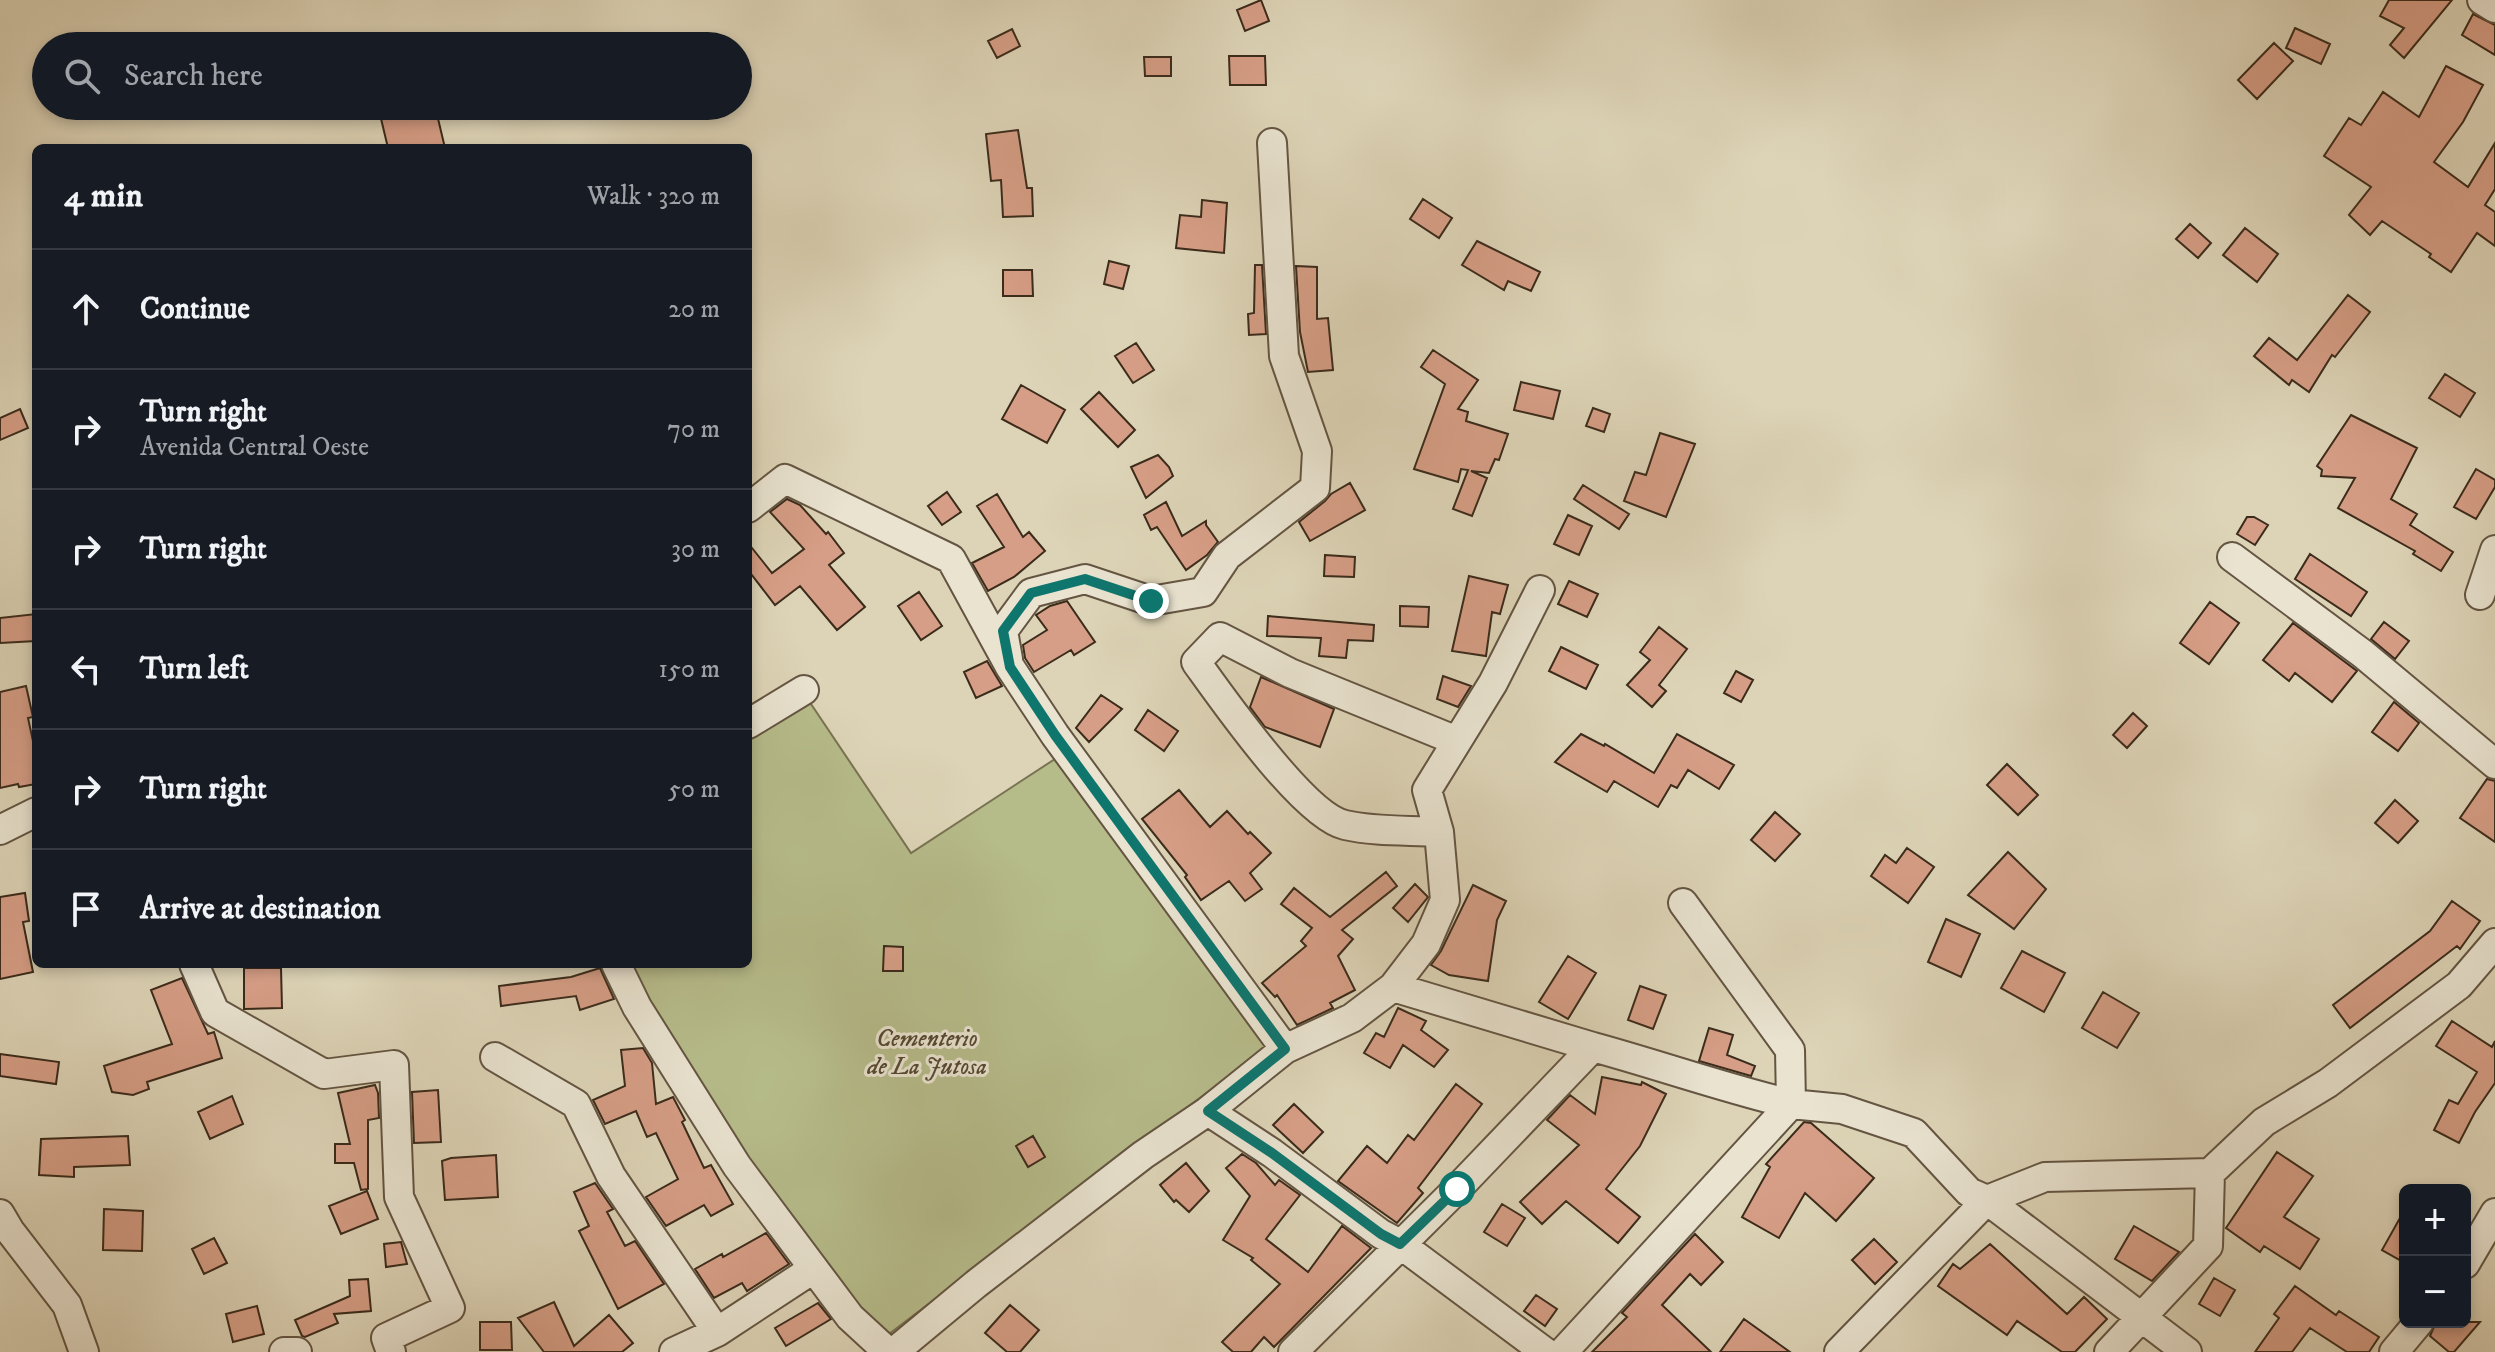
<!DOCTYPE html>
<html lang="en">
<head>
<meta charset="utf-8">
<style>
  body { margin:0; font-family:"IM FELL DW Pica",serif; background:#242831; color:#f1f3f6 }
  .controls { position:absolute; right:24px; bottom:24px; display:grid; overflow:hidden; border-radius:12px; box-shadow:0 4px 12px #0003 }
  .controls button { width:72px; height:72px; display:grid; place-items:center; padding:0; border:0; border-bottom:2px solid #363941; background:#171b24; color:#f1f3f6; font:40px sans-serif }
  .stop { position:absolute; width:24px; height:24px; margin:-18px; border:6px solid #0f766e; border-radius:50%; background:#fff }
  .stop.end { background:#0f766e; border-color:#fff; box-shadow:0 2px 8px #0008 }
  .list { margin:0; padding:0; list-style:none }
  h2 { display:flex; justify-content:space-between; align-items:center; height:104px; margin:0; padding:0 32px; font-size:34px }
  h2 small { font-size:26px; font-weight:400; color:#9ea1a6 }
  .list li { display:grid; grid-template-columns:52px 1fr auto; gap:24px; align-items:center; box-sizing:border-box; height:120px; padding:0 32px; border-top:2px solid #363941 }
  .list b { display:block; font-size:30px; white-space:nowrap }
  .list p { margin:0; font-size:26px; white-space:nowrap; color:#9ea1a6 }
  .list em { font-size:26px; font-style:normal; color:#9ea1a6 }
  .icon { flex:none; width:44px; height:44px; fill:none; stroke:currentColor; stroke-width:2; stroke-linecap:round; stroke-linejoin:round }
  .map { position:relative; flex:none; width:2495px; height:1352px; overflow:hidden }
  .search { position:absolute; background:#171b24; box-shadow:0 4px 12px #0003; left:32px; top:32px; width:720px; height:88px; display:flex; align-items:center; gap:20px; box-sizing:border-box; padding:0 28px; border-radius:44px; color:#9ea1a6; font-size:30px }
  .panel { position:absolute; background:#171b24; box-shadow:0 4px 12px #0003; left:32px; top:144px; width:720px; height:824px; border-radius:12px }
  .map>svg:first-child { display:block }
  .green { fill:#b6bb8a; stroke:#787352; stroke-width:2 }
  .building { fill:#d69e86; stroke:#3b2b1b; stroke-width:2 }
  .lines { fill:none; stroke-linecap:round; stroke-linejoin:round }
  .minor-casing { stroke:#645542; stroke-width:32 }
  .minor { stroke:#e9e3d0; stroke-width:28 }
  .route { stroke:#0f766e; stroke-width:10 }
  .labels { text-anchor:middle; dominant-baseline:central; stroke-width:6; stroke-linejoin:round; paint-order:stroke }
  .park-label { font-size:24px; font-style:italic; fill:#544831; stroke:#e9e3d0 }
</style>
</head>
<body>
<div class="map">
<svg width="2495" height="1352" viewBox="0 0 2495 1352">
  <rect width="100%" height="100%" fill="#ddd4b7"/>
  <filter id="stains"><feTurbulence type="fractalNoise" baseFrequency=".0025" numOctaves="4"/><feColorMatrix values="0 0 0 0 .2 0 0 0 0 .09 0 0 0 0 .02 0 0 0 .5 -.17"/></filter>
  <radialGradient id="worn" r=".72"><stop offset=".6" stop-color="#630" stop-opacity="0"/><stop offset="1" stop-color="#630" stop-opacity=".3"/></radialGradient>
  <path class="green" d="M809,701L911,853L1058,757L1267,1047L885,1337L856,1309L741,1158L625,964H748V737Z"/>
  <path class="building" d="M1261,0L1269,21L1245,31L1237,10Z
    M2389,0H2452L2404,58L2390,45L2404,28L2380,16Z
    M2473,14L2495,25V55L2462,35Z
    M2295,28L2330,44L2321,64L2286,48Z
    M1012,29L1020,46L997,58L988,41Z
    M2274,43L2293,61L2257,99L2238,80Z
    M1229,56H1265L1266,85H1230Z
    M1144,57H1171V76H1145Z
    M2446,66L2483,85L2463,122L2434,162L2468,187L2495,143V189L2485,205L2495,212V246L2477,233L2451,272L2429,257L2431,254L2382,221L2370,235L2349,215L2371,187L2324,156L2349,118L2361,125L2383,92L2419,117Z
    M378,106H435L445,148H388Z
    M1018,130L1027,188H1032L1033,216L1003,217L1001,180L991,181L986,134Z
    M1423,199L1452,218L1439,238L1410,219Z
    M1202,200L1227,203L1224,253L1176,248L1180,215L1201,217Z
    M2190,224L2211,243L2198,258L2176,239Z
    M2245,228L2278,254L2257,282L2223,255Z
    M1477,241L1540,272L1531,291L1508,281L1504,290L1462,265Z
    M1109,261L1129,266L1123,289L1104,284Z
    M1255,265H1262L1266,334L1249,335L1248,314L1254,313Z
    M1296,266L1317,267V319L1328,318L1333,370L1308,372L1300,332Z
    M1003,270H1032L1033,296H1003Z
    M2348,295L2370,312L2335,357L2332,355L2309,392L2292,380L2289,385L2254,356L2269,338L2297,360Z
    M1136,343L1154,370L1133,383L1115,356Z
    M1433,350L1478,380L1458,409L1468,412L1466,421L1508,434L1499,460L1495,459L1489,473L1471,471L1487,478L1472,516L1453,509L1468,470L1461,469L1458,482L1414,469L1445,384L1421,367Z
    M2445,374L2475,393L2460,417L2429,398Z
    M1521,382L1560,391L1553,419L1514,410Z
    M1021,385L1065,410L1047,443L1002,419Z
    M1099,392L1135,430L1118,447L1081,409Z
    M1593,408L1610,414L1604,432L1586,426Z
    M20,409L28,428L0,440V418Z
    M2351,415L2417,448L2391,499L2417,514L2410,525L2453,552L2441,571L2413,554L2415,551L2338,508L2355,478L2321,476L2322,470L2317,466Z
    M1660,433L1695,444L1666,517L1624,501L1635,472L1646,475Z
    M1158,455L1169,467L1173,476L1146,498L1131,467Z
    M2476,469L2495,480V487L2476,519L2454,507Z
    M1350,483L1365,510L1310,541L1299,522L1325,501L1331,494Z
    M1583,485L1629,514L1619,529L1574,499Z
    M947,492L961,512L942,525L928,506Z
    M997,494L1023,537L1029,532L1045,551L1014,577L988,591L972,563L1004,547L977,506Z
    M787,499L800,505L826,534L828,532L844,553L829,565L865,607L837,630L800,586L775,605L748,570V543L772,573L804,549L770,512Z
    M1166,502L1182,536L1206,521V525L1218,542L1207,555L1186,570L1157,527L1151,530L1144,515Z
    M1568,515L1592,526L1579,555L1554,544Z
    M2247,517H2254L2268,525L2255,545L2237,534Z
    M2310,554L2367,592L2351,616L2295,579Z
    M1325,555L1355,557L1354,577L1324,576Z
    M1469,576L1508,585L1500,614L1492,612L1486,656L1452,651Z
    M1569,581L1598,594L1587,617L1558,604Z
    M919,592L942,626L921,640L898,606Z
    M1067,601L1095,642L1074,655L1071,650L1034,672L1025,658L1023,645L1047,630L1036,615L1050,606Z
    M2210,602L2239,623L2209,664L2180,643Z
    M1400,606L1429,607L1428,627L1400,626Z
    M36,614V641L0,643V618Z
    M1268,616L1374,625L1373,641L1348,640L1346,658L1319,656L1321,638L1267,636Z
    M2384,622L2409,641L2395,659L2371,639Z
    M2293,623L2357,671L2332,702L2295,673L2289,681L2263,660Z
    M1659,627L1687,649L1659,685L1666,691L1652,707L1627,685L1650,660L1640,652Z
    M1561,647L1598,665L1586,689L1549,671Z
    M987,661L1002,686L976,698L964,672Z
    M1736,671L1753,680L1741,702L1724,693Z
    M1443,676L1471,686L1458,707L1437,699Z
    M1261,677L1334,709L1320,747L1265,727L1250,707Z
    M26,686L33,717L28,718L36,755V784L19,787L18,784L0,788V692Z
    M1101,695L1122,709L1089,742L1076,728Z
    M2394,702L2419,723L2398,751L2372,732Z
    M1148,710L1178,731L1164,751L1135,730Z
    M2133,713L2147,726L2127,748L2113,735Z
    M1581,734L1604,746L1605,744L1654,773L1677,734L1734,765L1719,789L1688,770L1677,788L1671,785L1658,807L1614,781L1607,792L1555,762Z
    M2007,764L2038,795L2018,815L1987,785Z
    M2487,779L2495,781V842L2460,818Z
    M1179,790L1210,827L1227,811L1248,834L1250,832L1271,853L1250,873L1262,889L1245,901L1229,881L1201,900L1185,877L1187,875L1142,819Z
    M2395,800L2418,821L2398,843L2375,823Z
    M1775,812L1800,834L1775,861L1751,840Z
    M1907,848L1934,867L1908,903L1871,876L1885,855L1896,863Z
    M2008,852L2046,889L2014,929L1968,895Z
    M1386,872L1397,886L1342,930L1353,939L1338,956L1355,990L1330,1003L1333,1008L1297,1025L1277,995L1275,997L1262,983L1306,946L1301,941L1312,928L1281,904L1294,888L1330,917Z
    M1415,884L1428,897L1408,922L1393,908Z
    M1473,885L1506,901L1497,920L1488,981L1449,975L1431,965L1441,951Z
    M25,893L29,921L23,922L33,972L0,979V897Z
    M2452,901L2480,921L2460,949L2457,946L2350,1028L2333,1005L2430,931Z
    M1946,919L1980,934L1961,977L1928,962Z
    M884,946L903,947V971H883Z
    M2022,951L2065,973L2044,1012L2001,988Z
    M1568,956L1596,973L1568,1019L1539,1002Z
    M244,968H281L282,1008L244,1009Z
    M600,968L614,999L580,1010L576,996L501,1006L499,986L571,977Z
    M182,978L208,1034L214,1032L222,1058L147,1082L149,1089L133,1095L112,1092L104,1066L172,1044L151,990Z
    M1640,986L1666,995L1653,1029L1628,1020Z
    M2103,992L2139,1013L2117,1048L2082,1028Z
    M1398,1008L1426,1021L1421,1030L1448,1050L1434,1067L1403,1045L1390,1068L1364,1053L1376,1033L1384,1037Z
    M2452,1021L2492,1047L2495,1041V1083L2475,1112L2459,1143L2434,1130L2449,1100L2458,1104L2477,1072L2436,1046Z
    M1709,1028L1733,1035L1727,1055L1755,1066L1751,1076L1699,1061Z
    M643,1048L652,1063L656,1104L673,1097L685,1120L682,1122L704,1168L711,1165L733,1204L711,1216L704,1205L666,1226L646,1197L678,1179L656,1133L647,1137L636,1111L605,1124L593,1100L625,1086L621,1050Z
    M0,1054L59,1062L56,1084L0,1076Z
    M1602,1077L1641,1085L1642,1082L1666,1094L1640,1146L1606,1189L1640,1217L1618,1243L1566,1201L1542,1224L1520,1202L1579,1145L1547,1120L1570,1095L1595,1114Z
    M1456,1084L1482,1104L1418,1188L1423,1193L1397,1223L1338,1181L1367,1146L1387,1163L1408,1135L1414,1140Z
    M375,1085L378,1093L379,1118L368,1120V1189L361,1190L354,1163H335V1144H350L338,1093Z
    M438,1090L441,1142L414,1143L412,1092Z
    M232,1096L243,1124L210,1139L198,1112Z
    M1294,1104L1323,1132L1303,1153L1273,1125Z
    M1804,1122L1811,1123L1874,1178L1836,1221L1805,1193L1779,1238L1742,1217L1770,1167L1766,1164Z
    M128,1136L130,1165L74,1167V1177L39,1175L41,1139Z
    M1033,1136L1045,1157L1028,1167L1016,1146Z
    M2277,1152L2313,1176L2284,1217L2319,1239L2300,1269L2264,1246L2260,1252L2226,1228Z
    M1242,1154L1256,1163L1275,1185L1279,1180L1300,1195L1266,1239L1308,1272L1342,1226L1371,1248L1274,1347L1264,1337L1251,1352H1233L1222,1342L1280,1284L1251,1260L1253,1258L1223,1240L1250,1196L1226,1168Z
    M496,1155L498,1197L445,1200L442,1161L451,1158Z
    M1186,1163L1209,1191L1189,1212L1176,1200L1174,1202L1160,1185Z
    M595,1183L613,1209L607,1212L625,1246L635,1241L664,1284L618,1309L579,1231L589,1226L574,1192Z
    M367,1191L378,1219L341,1234L329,1206Z
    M1502,1204L1525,1218L1507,1246L1484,1232Z
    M104,1209L143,1211L142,1251L103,1250Z
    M2405,1209V1263L2382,1250Z
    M2134,1226L2179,1252L2152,1281L2115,1259Z
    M766,1233L789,1264L747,1291L742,1283L714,1298L695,1269L722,1254L723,1257Z
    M1695,1234L1723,1262L1701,1285L1690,1274L1662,1305L1711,1352H1592L1627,1317L1622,1313Z
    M214,1238L227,1263L204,1274L192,1249Z
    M1874,1239L1897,1262L1875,1284L1852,1260Z
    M401,1242L407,1264L386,1267L384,1244Z
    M1990,1244L2067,1314L2084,1297L2107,1319L2075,1352H2062L2017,1321L2007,1335L1938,1286L1953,1264L1960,1269Z
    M2214,1278L2235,1290L2220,1316L2199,1304Z
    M368,1279L371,1311L334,1314L338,1323L305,1337L302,1336L295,1320L350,1296L349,1280Z
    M2295,1286L2336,1315L2339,1311L2379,1337L2369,1352H2347L2310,1328L2292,1352H2255L2279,1318L2274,1314Z
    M1536,1295L1557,1309L1545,1326L1524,1311Z
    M554,1302L574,1346L609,1315L633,1343L622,1352H544L518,1318Z
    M818,1303L831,1319L786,1346L775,1328Z
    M1010,1305L1039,1330L1020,1352H1007L985,1333Z
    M257,1306L264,1334L233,1342L226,1314Z
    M1744,1319L1790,1352H1720Z
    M480,1322H511L512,1350H480Z
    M2436,1322H2480L2454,1352H2449L2430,1336Z"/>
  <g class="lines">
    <defs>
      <path id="minor" d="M2482,0L2495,8
        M748,508L785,479L951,559L1010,667L1055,735L1285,1049
        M2232,557L2363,654L2495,764
        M2480,595L2495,550
        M1008,659L1003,631L1031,593L1085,579L1151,601L1203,592L1227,556L1315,488L1317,451L1284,356L1272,143
        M748,724L804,690
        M0,830L36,812
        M1439,832C1409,830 1375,832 1345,825C1304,816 1222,698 1196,662L1220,637L1290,673L1457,741
        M1683,903L1790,1050L1791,1104L1842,1109L1914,1133L1969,1192L1987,1200L2187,1352
        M194,964L215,1012L324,1074L394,1065L399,1197L450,1308L386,1338L391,1352
        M616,964L637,1007L737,1166L850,1317L888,1352
        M1393,987L1593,1047
        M495,1057L576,1104L611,1176L717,1332
        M1208,1111L1272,1153L1381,1234L1400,1244L1545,1352
        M0,1214L10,1231L67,1305L84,1352
        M2465,1264L2495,1213
        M284,1352H297
        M674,1352L717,1332L813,1269
        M894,1352L976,1284L1143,1155L1208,1111L1285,1049L1352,1018L1393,987L1426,944L1445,900L1439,832L1427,790L1493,683L1540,590
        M1293,1352L1457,1189L1593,1047C1659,1065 1724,1088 1791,1104L1563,1352
        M1839,1352L1987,1200L2045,1177L2210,1173L2264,1122L2328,1083L2459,985L2495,943
        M2109,1352L2208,1246L2210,1173
        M2394,1352L2419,1322"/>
    </defs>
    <use href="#minor" class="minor-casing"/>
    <use href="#minor" class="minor"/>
  </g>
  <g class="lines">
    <path class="route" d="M1151,601L1085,579L1031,593L1003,631L1010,667L1055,735L1285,1049L1208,1111L1272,1153L1381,1234L1400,1244L1457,1189"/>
  </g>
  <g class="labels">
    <g class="park-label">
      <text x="927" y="1039">Cementerio<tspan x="927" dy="28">de La Jutosa</tspan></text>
    </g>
  </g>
  <rect width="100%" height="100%" filter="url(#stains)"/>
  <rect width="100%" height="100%" fill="url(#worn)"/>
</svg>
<div class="controls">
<button>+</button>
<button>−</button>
</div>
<div class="stop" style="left:1457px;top:1189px"></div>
<div class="stop end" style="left:1151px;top:601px"></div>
<div class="search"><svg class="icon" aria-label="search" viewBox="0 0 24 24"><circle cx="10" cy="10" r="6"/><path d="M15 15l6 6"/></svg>Search here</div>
<section class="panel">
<h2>4 min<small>Walk · 320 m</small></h2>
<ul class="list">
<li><svg class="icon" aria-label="ahead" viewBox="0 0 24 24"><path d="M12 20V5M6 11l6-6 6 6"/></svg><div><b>Continue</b></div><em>20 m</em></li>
<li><svg class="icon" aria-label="right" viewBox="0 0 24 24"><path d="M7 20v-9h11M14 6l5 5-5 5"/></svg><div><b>Turn right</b><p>Avenida Central Oeste</p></div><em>70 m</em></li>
<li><svg class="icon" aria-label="right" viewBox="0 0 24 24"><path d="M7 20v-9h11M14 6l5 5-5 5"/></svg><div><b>Turn right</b></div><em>30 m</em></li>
<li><svg class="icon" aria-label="left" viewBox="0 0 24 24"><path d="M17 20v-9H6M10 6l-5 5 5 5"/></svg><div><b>Turn left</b></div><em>150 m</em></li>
<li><svg class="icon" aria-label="right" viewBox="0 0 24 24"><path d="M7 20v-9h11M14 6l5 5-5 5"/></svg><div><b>Turn right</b></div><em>50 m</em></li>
<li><svg class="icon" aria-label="arrive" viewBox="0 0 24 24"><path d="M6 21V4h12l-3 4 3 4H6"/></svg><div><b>Arrive at destination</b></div></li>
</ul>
</section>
</div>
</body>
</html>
